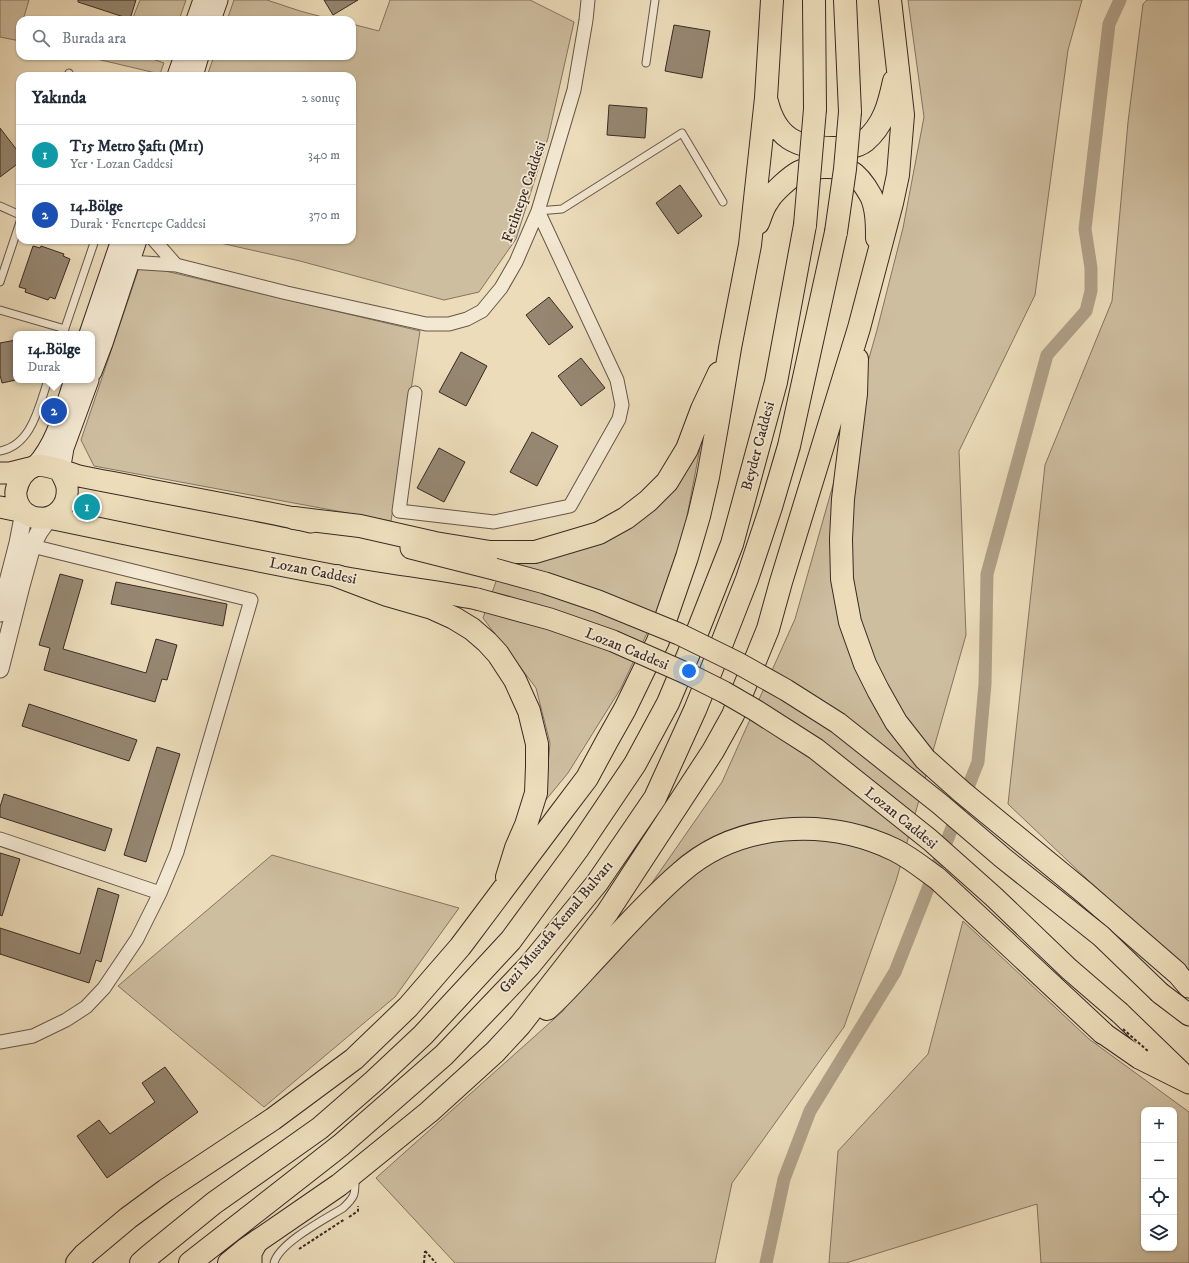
<!DOCTYPE html>
<html lang="tr">
<head>
<meta charset="utf-8">
<style>
  body { margin:0; font-family:"IM FELL DW Pica",serif; background:#f6f6f7; color:#1f2937 }
  .controls { position:absolute; right:12px; bottom:12px; display:grid; overflow:hidden; border-radius:8px; box-shadow:0 1px 3px #0004 }
  .controls button { width:36px; height:36px; display:grid; place-items:center; padding:0; border:0; border-bottom:1px solid #e0e1e3; background:#fff; color:#1f2937; font:20px sans-serif }
  .you { position:absolute; left:689px; top:671px; width:14px; height:14px; margin:-10px; border:3px solid #fff; border-radius:50%; background:#1a73e8; box-shadow:0 0 0 6px #1a73e833 }
  .badge { display:grid; place-items:center; width:26px; height:26px; border-radius:50%; background:#db2777; color:#fff; font-size:13px; font-weight:700 }
  .pin { position:absolute; translate:-50% -50%; border:2px solid #fff; box-shadow:0 1px 4px #0006 }
  .popup { position:absolute; left:13px; top:331px; width:82px; height:52px; box-sizing:border-box; display:grid; place-content:center; border-radius:8px; background:#fff; filter:drop-shadow(0 1px 3px #0005); font-size:13px; white-space:nowrap; color:#747a83 }
  .popup b { font-size:15px; color:#1f2937 }
  .popup::after { content:''; position:absolute; left:50%; top:100%; margin-left:-8px; border:8px solid transparent; border-top-color:#fff }
  .list { margin:0; padding:0; list-style:none }
  h2 { display:flex; justify-content:space-between; align-items:center; height:52px; margin:0; padding:0 16px; font-size:17px }
  h2 small { font-size:13px; font-weight:400; color:#747a83 }
  .list li { display:grid; grid-template-columns:26px 1fr auto; gap:12px; align-items:center; box-sizing:border-box; height:60px; padding:0 16px; border-top:1px solid #e0e1e3 }
  .list b { display:block; font-size:15px; white-space:nowrap }
  .list p { margin:0; font-size:13px; white-space:nowrap; color:#747a83 }
  .list em { font-size:13px; font-style:normal; color:#747a83 }
  .icon { flex:none; width:22px; height:22px; fill:none; stroke:currentColor; stroke-width:2; stroke-linecap:round; stroke-linejoin:round }
  .map { position:relative; flex:none; width:1189px; height:1263px; overflow:hidden }
  .search { position:absolute; background:#fff; box-shadow:0 1px 3px #0004; left:16px; top:16px; width:340px; height:44px; display:flex; align-items:center; gap:10px; box-sizing:border-box; padding:0 14px; border-radius:12px; color:#747a83; font-size:15px }
  .panel { position:absolute; background:#fff; box-shadow:0 1px 3px #0004; left:16px; top:72px; width:340px; height:172px; border-radius:12px }
  .map>svg:first-child { display:block }
  .green { fill:#cebea0; stroke:#847462; fill-rule:evenodd }
  .lines { fill:none; stroke-linecap:round; stroke-linejoin:round }
  .canal { stroke:#af9f87; stroke-width:13 }
  .building { fill:#968772; stroke:#392a24 }
  .service-casing { stroke:#66564a; stroke-width:9 }
  .minor-casing { stroke:#66564a; stroke-width:15 }
  .tertiary-casing { stroke:#66564a; stroke-width:19 }
  .secondary-casing { stroke:#392a24; stroke-width:21 }
  .primary-casing { stroke:#392a24; stroke-width:23 }
  .trunk-casing { stroke:#392a24; stroke-width:24 }
  .path { stroke:#392a24; stroke-width:2; stroke-dasharray:3 2; stroke-linecap:butt }
  .service { stroke:#f3e8d2; stroke-width:7 }
  .minor { stroke:#f3e8d2; stroke-width:13 }
  .tertiary { stroke:#f3e8d2; stroke-width:17 }
  .secondary { stroke:#f3e8d2; stroke-width:19 }
  .primary { stroke:#ecdcba; stroke-width:21 }
  .trunk { stroke:#ecdcba; stroke-width:22 }
  .primary-bridge-casing { stroke:#392a24; stroke-width:23; stroke-linecap:butt }
  .trunk-bridge-casing { stroke:#392a24; stroke-width:24; stroke-linecap:butt }
  .path-bridge { stroke:#392a24; stroke-width:2; stroke-dasharray:3 2; stroke-linecap:butt }
  .primary-bridge { stroke:#ecdcba; stroke-width:21 }
  .trunk-bridge { stroke:#ecdcba; stroke-width:22 }
  .labels { text-anchor:middle; dominant-baseline:central; stroke-width:3.5; stroke-linejoin:round; paint-order:stroke }
  .street-label { font-size:15px; fill:#392a24; stroke:#f3e8d2 }
</style>
</head>
<body>
<div class="map">
<svg width="1189" height="1263" viewBox="0 0 1189 1263">
  <rect width="100%" height="100%" fill="#ecdcba"/>
  <filter id="stains"><feTurbulence type="fractalNoise" baseFrequency=".005" numOctaves="4"/><feColorMatrix values="0 0 0 0 .2 0 0 0 0 .09 0 0 0 0 .02 0 0 0 .5 -.17"/></filter>
  <radialGradient id="worn" r=".72"><stop offset=".6" stop-color="#630" stop-opacity="0"/><stop offset="1" stop-color="#630" stop-opacity=".3"/></radialGradient>
  <path class="green" d="M0,0H29L23,20H20V41L0,37Z
    M140,0H186L179,20H132Z
    M234,0H267L300,11L334,20H227Z
    M390,0H530L574,22L548,138L516,239L479,292L444,300L300,261L207,240H352V76H207L214,56H352V24L379,31Z
    M908,0H1082L1068,50L1035,295L959,451L966,635L896,881L844,1027L732,1183L715,1263H455L376,1178L563,1011L722,782L795,619L877,330L903,228L924,117Z
    M1147,0H1189V976L1008,804L1045,465L1112,301L1128,122L1143,4Z
    M84,56H144L164,63L160,74Z
    M140,265L420,331L391,521L94,466L81,440Z
    M700,448L685,527L665,595L621,688L568,773L545,801L550,743L536,688L483,618L504,559L545,556L670,492Z
    M272,855L459,908L395,997L264,1107L118,986Z
    M963,921L1089,1039L1189,1112V1263H1041L1037,1204L846,1263H829L838,1151L928,1054ZM1144,1110H1174V1248H1144Z"/>
  <g class="lines">
    <path class="canal" d="M766,1263L784,1179L810,1111L895,972L978,762L985,684L987,574L1047,355L1086,311L1091,291V268L1085,229L1109,24L1120,0"/>
  </g>
  <path class="building" d="M78,0H136L130,19L78,2Z
    M324,0H358L333,15Z
    M674,25L710,31L702,78L665,71Z
    M609,105L647,108L645,138L607,135Z
    M0,128L20,154V162L0,177Z
    M680,185L702,216L678,234L656,203Z
    M33,246L40,248L41,246L64,254L63,256L70,259L55,299L50,297L48,300L25,292L26,289L19,287Z
    M549,297L573,327L549,345L526,315Z
    M16,340V380L2,383L0,375V343Z
    M461,352L487,366L466,406L439,392Z
    M581,358L605,388L581,406L558,376Z
    M532,432L558,446L537,486L510,472Z
    M439,448L465,462L444,502L417,488Z
    M83,496L98,505L93,515L84,513L76,508Z
    M60,574L83,580L63,649L146,673L156,639L177,645L167,680L162,679L155,702L44,670L50,648L39,645Z
    M116,582L227,604L223,626L111,604Z
    M29,704L137,740L129,761L22,726Z
    M157,747L180,754L146,862L124,855Z
    M4,794L112,829L105,851L0,817V807Z
    M0,853L20,859L2,916L0,915Z
    M98,888L119,895L101,962L96,960L89,983L0,954V928L80,954Z
    M165,1067L198,1112L107,1178L77,1136L99,1120L110,1134L155,1102L142,1083Z"/>
  <g class="lines">
    <defs>
      <path id="service" d="M646,63L655,0
        M68,76L69,73
        M0,206L20,215
        M538,211L562,209L682,133L723,202
        M0,282L20,222
        M0,310L65,329
        M63,334L95,240
        M0,451C32,445 39,406 48,380
        M274,1263C279,1243 325,1219 343,1208C356,1196 355,1194 355,1177"/>
      <path id="minor" d="M154,240L176,265
        M129,262L176,265L287,293L426,324H449L467,319L482,311L501,288L516,262L538,211L574,90L586,20L588,0
        M415,393L399,511L494,522L570,506L619,419L622,405L617,380L538,211
        M0,839L160,893
        M0,1042L33,1036L66,1020L86,1007L104,988L137,939L160,893L177,852L251,600L32,546"/>
      <path id="tertiary" d="M0,613L18,543L24,512
        M0,669L21,586L32,546L39,532L49,518"/>
      <path id="secondary" d="M196,20L203,0
        M211,20L218,0
        M177,76L184,56
        M193,76L199,56
        M89,334L121,240
        M92,372L103,343L137,240
        M36,465C57,442 64,409 74,380
        M60,471L64,448L89,380"/>
      <path id="primary" d="M60,471C63,476 66,481 67,487C69,505 56,520 39,518C34,518 29,516 25,513C19,508 15,499 16,491C18,481 24,470 35,466C45,463 68,473 79,476C103,481 127,485 150,490C198,499 246,508 294,518L311,522
        M0,473H10L30,468
        M0,507L24,512
        M49,518C145,538 240,558 337,576C383,585 430,590 477,599
        M411,548L494,569
        M1176,972L1189,987
        M1160,993L1189,1015
        M1120,1013L1180,1071
        M1103,1033L1139,1058L1189,1083
        M251,1263V1253L258,1240"/>
      <path id="trunk" d="M814,0L815,109
        M845,0L850,112
        M767,102C776,138 796,148 833,148C844,148 856,148 865,141C884,125 889,104 894,81
        M758,223C761,216 763,207 768,201C773,192 790,177 799,172C811,166 838,165 850,171C859,176 866,187 871,196C877,209 877,225 877,238
        M857,359L856,394L843,499L841,539L842,579L850,622L865,664L878,690L896,722L925,759L962,792L1085,893L1176,972
        M294,518L360,526L435,543L490,552H535L599,533L626,518L648,501L667,482L687,449L702,409L719,373
        M337,576L387,595L432,608L454,618L472,629L487,642L498,654L515,680L529,711L537,744V766L536,793L526,825L516,848L507,877
        M547,1009C566,992 582,973 599,955C625,927 651,898 680,873C738,821 827,817 895,850C911,858 924,869 938,879L1103,1033
        M77,1263L84,1255L128,1218L166,1190L273,1119L354,1059L408,1007L460,947L559,815L587,778L607,741L625,709L658,641L687,557L699,516L708,477L718,421L730,348L750,245L766,98L772,0
        M141,1263L150,1255L214,1203L320,1128L374,1081L423,1035L511,940L577,850L635,764L668,703L689,653L732,544L776,382L805,225
        M190,1263L341,1145L444,1055L529,966L597,883L655,798L695,710L713,666L747,579L771,507L789,446L836,232
        M229,1263L246,1249L339,1185L429,1112L495,1052L520,1025L607,913L713,751L733,715L768,629L781,582L859,328L892,203L898,175L903,115L897,61L890,0"/>
    </defs>
    <use href="#service" class="service-casing"/>
    <use href="#minor" class="minor-casing"/>
    <use href="#tertiary" class="tertiary-casing"/>
    <use href="#secondary" class="secondary-casing"/>
    <use href="#primary" class="primary-casing"/>
    <use href="#trunk" class="trunk-casing"/>
    <path class="path" d="M349,1217L358,1211V1206
      M299,1249L345,1219
      M425,1251L436,1263
      M424,1263L425,1251"/>
    <use href="#service" class="service"/>
    <use href="#minor" class="minor"/>
    <use href="#tertiary" class="tertiary"/>
    <use href="#secondary" class="secondary"/>
    <use href="#primary" class="primary"/>
    <use href="#trunk" class="trunk"/>
    <defs>
      <path id="primary-bridge" d="M494,569L545,583L598,601L679,634L738,663L786,690L838,723L940,804L1003,858L1101,936L1160,993
        M477,599L550,619L613,641L690,675L724,692L755,710L816,749L930,840L994,897L1069,969L1120,1013"/>
      <path id="trunk-bridge" d="M805,225L815,109
        M836,232L845,169L850,112"/>
    </defs>
    <use href="#primary-bridge" class="primary-bridge-casing"/>
    <use href="#trunk-bridge" class="trunk-bridge-casing"/>
    <path class="path-bridge" d="M1123,1029L1149,1052"/>
    <use href="#primary-bridge" class="primary-bridge"/>
    <use href="#trunk-bridge" class="trunk-bridge"/>
  </g>
  <g class="labels">
    <g class="street-label">
      <text transform="translate(524 192) rotate(-71)">Fetihtepe Caddesi</text>
      <text transform="translate(758 446) rotate(-75)">Beyder Caddesi</text>
      <text transform="translate(313 571) rotate(11)">Lozan Caddesi</text>
      <text transform="translate(627 649) rotate(22)">Lozan Caddesi</text>
      <text transform="translate(901 818) rotate(39)">Lozan Caddesi</text>
      <text transform="translate(556 927) rotate(-50)">Gazi Mustafa Kemal Bulvarı</text>
    </g>
  </g>
  <rect width="100%" height="100%" filter="url(#stains)"/>
  <rect width="100%" height="100%" fill="url(#worn)"/>
</svg>
<div class="controls">
<button>+</button>
<button>−</button>
<button><svg class="icon" aria-label="locate" viewBox="0 0 24 24"><circle cx="12" cy="12" r="6"/><path d="M12 2v4M12 18v4M2 12h4M18 12h4"/></svg></button>
<button><svg class="icon" aria-label="layers" viewBox="0 0 24 24"><path d="M12 4l9 5-9 5-9-5zM3 14l9 5 9-5"/></svg></button>
</div>
<div class="you"></div>
<div class="pin badge" style="left:87px;top:507px;background:#0f9aa8">1</div>
<div class="pin badge" style="left:54px;top:411px;background:#1a4fb4">2</div>
<div class="popup"><b>14.Bölge</b>Durak</div>
<div class="search"><svg class="icon" aria-label="search" viewBox="0 0 24 24"><circle cx="10" cy="10" r="6"/><path d="M15 15l6 6"/></svg>Burada ara</div>
<section class="panel">
<h2>Yakında<small>2 sonuç</small></h2>
<ul class="list">
<li><span class="badge" style="background:#0f9aa8">1</span><div><b>T15 Metro Şaftı (M11)</b><p>Yer · Lozan Caddesi</p></div><em>340 m</em></li>
<li><span class="badge" style="background:#1a4fb4">2</span><div><b>14.Bölge</b><p>Durak · Fenertepe Caddesi</p></div><em>370 m</em></li>
</ul>
</section>
</div>
</body>
</html>
